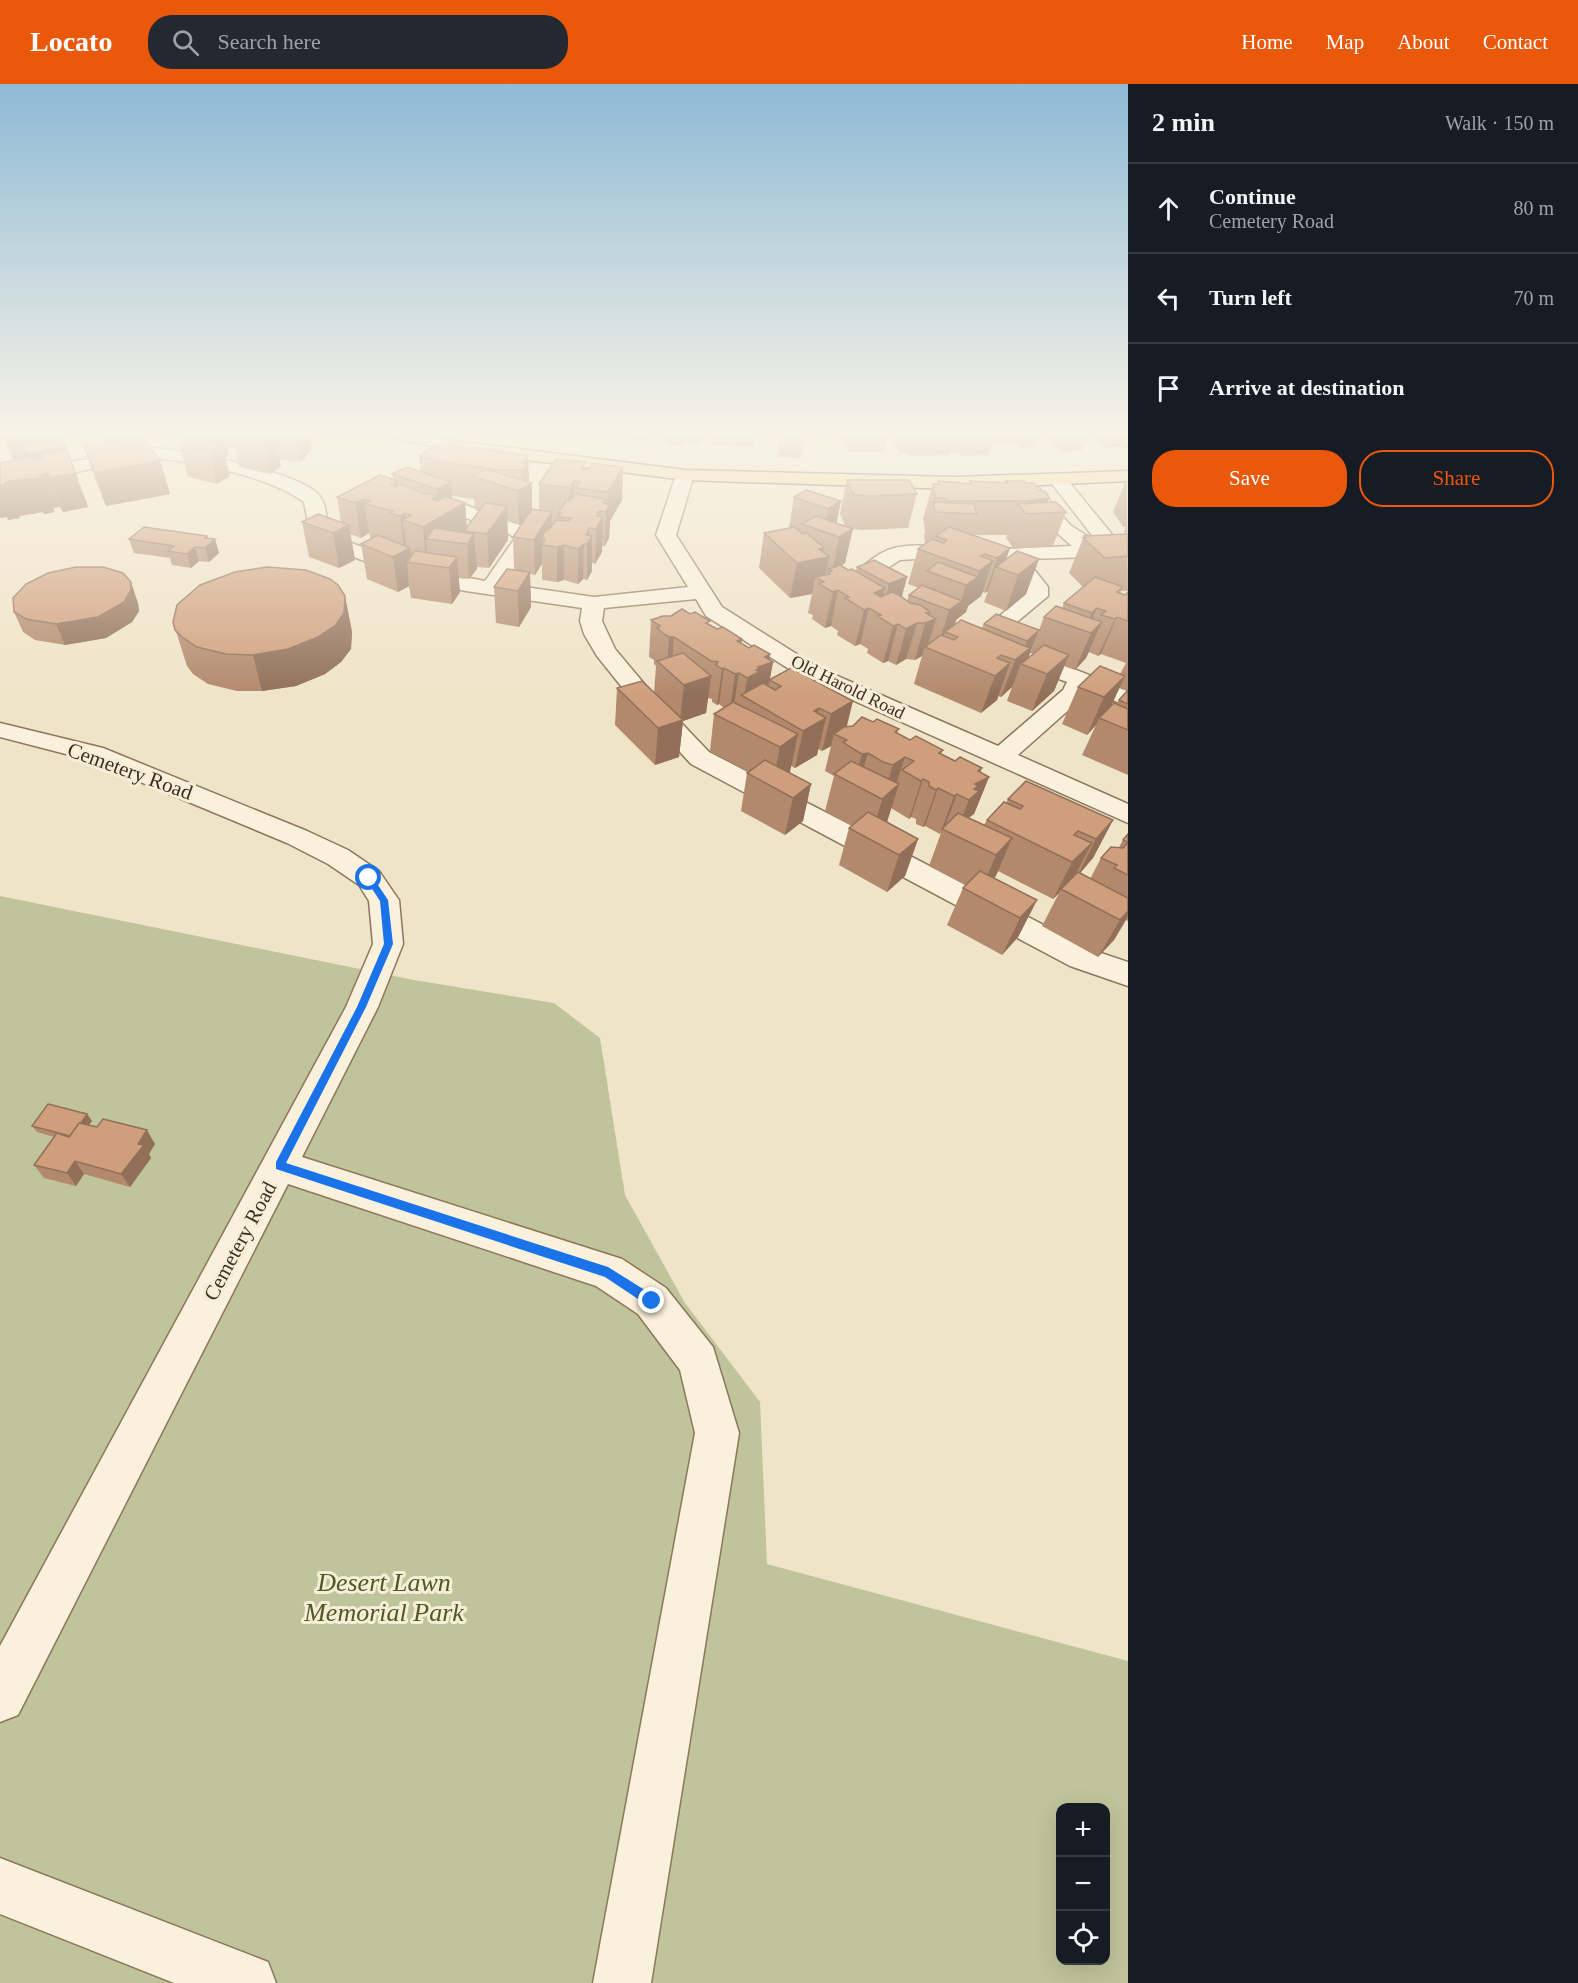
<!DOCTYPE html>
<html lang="en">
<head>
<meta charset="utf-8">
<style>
  body { margin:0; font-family:"Times New Roman",serif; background:#242831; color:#f1f3f6 }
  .controls { position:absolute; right:18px; bottom:18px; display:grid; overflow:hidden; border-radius:12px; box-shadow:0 6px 24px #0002 }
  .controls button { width:54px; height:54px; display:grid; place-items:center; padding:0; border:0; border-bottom:2px solid #363941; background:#171b24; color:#f1f3f6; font:30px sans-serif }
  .stop { position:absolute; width:18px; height:18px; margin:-14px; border:4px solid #1a73e8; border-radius:50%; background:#fff }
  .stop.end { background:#1a73e8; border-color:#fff; box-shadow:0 2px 6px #0008 }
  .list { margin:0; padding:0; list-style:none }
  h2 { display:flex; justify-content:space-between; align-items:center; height:78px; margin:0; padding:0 24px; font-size:26px }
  h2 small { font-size:20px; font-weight:400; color:#9ea1a6 }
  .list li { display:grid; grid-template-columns:39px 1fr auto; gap:18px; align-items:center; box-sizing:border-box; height:90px; padding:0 24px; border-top:2px solid #363941 }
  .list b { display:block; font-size:22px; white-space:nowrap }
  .list p { margin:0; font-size:20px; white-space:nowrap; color:#9ea1a6 }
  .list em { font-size:20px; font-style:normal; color:#9ea1a6 }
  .actions { display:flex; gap:12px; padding:18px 24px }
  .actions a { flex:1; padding:14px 0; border:2px solid #ea580c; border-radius:24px; text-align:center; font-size:21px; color:#ea580c }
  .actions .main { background:#ea580c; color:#fff }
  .icon { flex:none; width:33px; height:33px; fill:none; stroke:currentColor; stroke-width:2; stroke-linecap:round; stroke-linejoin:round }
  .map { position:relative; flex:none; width:1128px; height:1899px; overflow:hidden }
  header { display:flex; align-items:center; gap:36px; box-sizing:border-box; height:84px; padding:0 30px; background:#ea580c; color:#fff }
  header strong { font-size:28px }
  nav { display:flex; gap:33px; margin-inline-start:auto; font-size:21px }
  .search { width:420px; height:54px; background:#242831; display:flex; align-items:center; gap:15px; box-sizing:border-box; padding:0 21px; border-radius:24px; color:#9ea1a6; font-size:22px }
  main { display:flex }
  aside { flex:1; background:#171b24 }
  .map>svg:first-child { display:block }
  .cemetery { fill:#bfc49a; fill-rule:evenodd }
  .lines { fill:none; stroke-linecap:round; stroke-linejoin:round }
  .minor-casing { stroke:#8d765c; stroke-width:3 }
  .major-casing { stroke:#5b4430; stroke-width:3 }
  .minor { fill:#faf1dc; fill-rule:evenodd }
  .major { fill:#f3d9a0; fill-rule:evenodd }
  .wall { fill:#b2896c; fill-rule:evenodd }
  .shaded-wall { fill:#916f58 }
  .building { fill:#cf9f7d; stroke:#916f58; stroke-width:1.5 }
  .route { fill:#1a73e8 }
  .labels { text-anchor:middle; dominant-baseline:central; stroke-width:6; stroke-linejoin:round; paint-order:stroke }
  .far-street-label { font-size:18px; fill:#3d2e20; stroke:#f7eed8 }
  .street-label { font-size:21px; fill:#3d2e20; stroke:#f7eed8 }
  .near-park-label { font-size:26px; font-style:italic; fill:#4d5a26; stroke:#f7eed8 }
</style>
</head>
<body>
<header>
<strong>Locato</strong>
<div class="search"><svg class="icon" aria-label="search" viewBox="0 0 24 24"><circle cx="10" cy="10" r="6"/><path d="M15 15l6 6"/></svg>Search here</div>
<nav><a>Home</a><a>Map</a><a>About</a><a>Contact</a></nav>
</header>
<main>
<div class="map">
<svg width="1128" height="1899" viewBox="0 0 1128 1899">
  <rect width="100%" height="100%" fill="#f0e4c8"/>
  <path class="cemetery" d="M0,812L414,896L554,919L600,954L625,1111L685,1219L760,1318L767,1480L1128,1577V1899H0ZM1060,1724H1106V1876H1060Z"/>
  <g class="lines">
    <defs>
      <path id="minor" d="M0,348H23L20,352L0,354Z
        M152,364C186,366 297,387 319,411C326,420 326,431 328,442L346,457L422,485L485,497L515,454L506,448L417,417L415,413L417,409H431L520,440L536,452L504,500L594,513L688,503L656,451L676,391L679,387H691L694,391L676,451L722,523L819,584L998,662L1063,606L1067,598L1011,577L1007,572L1011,567L1019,565L1027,567L1128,606V622L1087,606L1081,615L1018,671L1128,720V739L803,594L706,532L696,515L604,524L602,537L615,565L646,602L709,668L1092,866L1128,878V902L1070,882L691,680L629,612L597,572L584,550L580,537L582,524L466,507L416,496L332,465L309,444L304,418C271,393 194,377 152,374L0,402V390Z
        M1058,390L1064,392L1120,460H1128V472L1026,475L1048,503V512L987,563L979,565L971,563L968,558L1026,510V504L1005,476L973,477L931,474L900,476L877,491L880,498L893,512L890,517C872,521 861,506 857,491C864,480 876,471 888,466C910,457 948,464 971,465C1005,466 1039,463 1072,462L1048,441L1022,407L1024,403H1038L1070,441L1098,459L1049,396L1052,392Z
        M0,639L103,664L307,747L348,766L379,787L394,809L399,816L403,860L378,923L302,1073L622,1175L666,1204L713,1263L739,1349L651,1899H593L695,1349L680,1286L638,1230L596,1202L288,1100L18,1631L0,1638V1562L346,923L373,860L369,817L359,801L328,780L287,759L85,675L0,653Z
        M0,1774L268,1878L276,1899H174L0,1830Z"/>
      <path id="major" d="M383,348H412L449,356L685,386L955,393L1128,387V397L955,405L685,396L449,366L385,352Z"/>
    </defs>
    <use href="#minor" class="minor-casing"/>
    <use href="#major" class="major-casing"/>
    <use href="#minor" class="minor"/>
    <use href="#major" class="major"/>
  </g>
  <path class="wall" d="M2,348H55L58,356L70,375L88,423L63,428L60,423L53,424L55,428L44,430L43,428L19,432L20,434L8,436L7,433L0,434V379L14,377Z
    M102,348H309L312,366L306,371V374L300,378L280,376L281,382L270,390L239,383L235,365L227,363L229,371L225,373L230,392L217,400L188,393L179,360L184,357L183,352L145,355L160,377L170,410L106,422L95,395L84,362L104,359L101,350L103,349Z
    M581,348H612L610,351Z
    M619,348H656L654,354L647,353L645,357L619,354Z
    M663,348H703L700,360L684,359V362L668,361V358H663Z
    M711,348H756L753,363L710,361Z
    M763,348H805L801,374L777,373L780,350Z
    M839,348H884L887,355L884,368H849Z
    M893,348H986L993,358L989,371L961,372L959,369H952L951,366L949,371L911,372L908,369H900L891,355Z
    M990,348H1128V364L1124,365L1121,362L1106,364L1090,352L1087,361H1084L1082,366L1063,368L1058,363H1054L1040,352L1036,363L1021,364L1017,360L999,361L989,351Z
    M461,364L528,372L529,398L532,399V425L539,426V400L586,385L622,416L610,437L609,454L605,462H602V468L595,480L592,479V487L587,496L583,495L578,500L564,496L557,498L542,496V480L535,491L530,490L531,523L519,543L496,539L494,503L514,486L513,453L522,439L519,441L507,437L508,456L489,484L477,483V485L469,495L458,494L460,508L452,520L411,514L409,502L398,508L367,495L361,460L372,455L370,454L369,449L361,454L350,450L355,476L339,484L309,473L302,438H341L337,413L393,395L392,390L421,387L419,372ZM452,412L474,415L475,426L479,427L467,444L465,419L452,415Z
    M1127,394L1128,507H1121L1120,509L1125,511L1128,508V691L1082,671L1096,641L1087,651L1062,640L1078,603L1120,590L1126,579L1101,570L1098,572L1089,568L1086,574L1075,586L1064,582L1054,607L1032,627L1007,617L1012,603L1001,613L998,612L997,616L981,629L914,600L922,572L915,576L906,575L896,581L888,577L883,579L867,569L868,565L860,560L855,562L837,551L838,547L831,542L825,544L812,535L813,531L808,529L812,510L790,514L759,484L764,449L789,444L794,413L841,417L836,439L845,442L840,430L847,396L917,410L908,444L862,446L852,445L845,479L841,482L848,486L856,487L857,483L907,493L902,513L907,517L909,511L919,504L908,500L918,465L925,459L924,452L925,447L923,434L933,400H937L938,397L969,399L970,397L1006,399V397L1026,399L1038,406L1048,418L1066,428L1053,462L1014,465L1006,454L1007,451H972L1006,475H1039L1026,510L1006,527L984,518L988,507L985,509L983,508L981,512L968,522L966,528L956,536L955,541L982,544L984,540L1039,546L1028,575L1033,570L1030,569L1044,533L1062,524L1064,519L1083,503L1069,489L1084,452L1126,450L1124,448L1126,443H1123L1113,428ZM1119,604L1127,607L1119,616L1116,620L1110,623Z
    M207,454L215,455L219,469L209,478L199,477L191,484L172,481L170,474L134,469L129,455Z
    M345,512L352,548L351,565L341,578L325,590L296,602L262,607H237L208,600L193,590L187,582L173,538Z
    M138,519L139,527L132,538L106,554L65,561L35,556L23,548L14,528Z
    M651,536L710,541L773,578L770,595L791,584L847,643L873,638L899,645L897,649L910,656L943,666L941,670L989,693L974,730L969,734L984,741L987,736L1006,719L1008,715L1113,736L1093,774L1079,789L1090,795L1101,774L1119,763L1123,756L1128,750V837L1126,836L1114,856L1098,873L1042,842L1059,809L1053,815L998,787L994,794L1037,816L1018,853L1002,871L947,841L963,804L965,801L929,782L941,749L940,750L925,742L923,743L916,740V735L911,733L909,735L891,724L887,738L918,755L905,792L887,808L839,781L849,744L852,742L825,727L834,692L825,687L831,662L822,667L818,665L817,671L795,684L791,682L789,688L811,700L803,737L785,751L741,727L747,689L749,688L710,667L714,630L724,624L719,620L717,621L712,618V615L708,614L706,629L683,637L679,673L655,681L615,641L617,604L654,609L656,582L654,580V576L649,573Z
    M87,1030L92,1037L89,1041L155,1060L149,1070L151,1074L130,1103L84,1090L76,1102L44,1094L34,1081L54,1053L37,1048L32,1042Z"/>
  <path class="shaded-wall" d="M2,348H55L61,363L66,362L88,423L63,428L48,389L60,423L53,424L55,428L44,430L43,428L19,432L20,434L8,436L0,416V401L5,398L30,394L37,395L24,362L33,386L14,378Z
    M103,348H142L148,366L160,377L170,410L106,422L95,388L114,385L104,357H106Z
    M210,348H224L229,371L225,373L230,392L217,400L209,367L214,364Z
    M294,348H309L312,366L306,371V374L300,378Z
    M646,348H647V353L645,357Z
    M701,348H703L700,360Z
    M275,349L281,382L270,390L263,357Z
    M1126,349L1121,362L1106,364L1111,351Z
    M1128,356V364L1124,365Z
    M528,372L529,401L532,399V433L519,441L518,407L522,405V378Z
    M623,383L622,416L610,437L609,454L605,462L606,428L607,425L608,408Z
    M398,397L402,431L405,429L406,437L403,436L407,465L404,467L400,432L391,401Z
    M574,397V431L571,434H570V404Z
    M451,398L453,425L465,419L467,447H464L465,455H426L428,476L426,478L423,443L432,415L437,412L439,433L437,405Z
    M1049,414L1044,429L1024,427L1027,417Z
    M364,415L369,449L361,454L355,419Z
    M0,416L7,433L0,434Z
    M841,417L834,451L824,448L828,425Z
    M507,422L508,456L489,484L487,450Z
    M599,427V440L603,433L602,468L595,480L597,432Z
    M552,428L553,462L545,456L542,455V480L535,491L534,456Z
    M349,441L355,476L339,484L333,449Z
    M589,444V457L592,452V487L587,496V460L586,451Z
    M853,445L845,479L832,488L839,453Z
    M474,450L477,485L469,495L467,460Z
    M207,452L209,460L215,455L219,469L209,478L205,464V454Z
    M584,460L583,495L578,500V465Z
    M564,461V496L557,498V463Z
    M195,463L199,477L191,484L187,470Z
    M410,464L412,479L407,478L409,502L398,508L393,473Z
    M824,464L822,474L829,473L823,502L824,498L815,493L812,510L790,514L797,479L819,465Z
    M1010,464L1003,485L996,483L988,507L985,509L997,474Z
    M457,473L460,508L452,520L449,484Z
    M1039,475L1026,510L1006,527L1018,491Z
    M993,477L981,512L968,522L966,528L956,536L952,550L945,548L941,560L938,563L949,526L961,518L966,501L977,493L979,487Z
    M530,488L531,523L519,543L518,507Z
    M907,493L897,529L880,535L889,500Z
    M131,498L138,519L139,527L132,538L106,554L65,561L56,540Z
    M885,504L878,529L874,509Z
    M838,506L831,542L825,544L833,508Z
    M345,512L352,548L351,565L341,578L325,590L296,602L262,607L253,571Z
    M869,524L860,560L855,562L864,526Z
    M1097,524L1087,548L1084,547L1092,529Z
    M930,528L926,539L936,535L927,564L925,563L922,572L915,576L925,539L926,529Z
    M1117,533L1101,570L1098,572L1115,535Z
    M1102,538L1086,574L1075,586L1091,549Z
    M917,539L906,575L896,581L906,545Z
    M898,540L888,577L883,579L893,542Z
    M1039,546L1025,582L1021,580L1012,603L1001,613L1015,576L1022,571L1027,557Z
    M669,553H674L671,589L667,585Z
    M742,555L737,590L739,589L733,626L730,627L735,590L737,557Z
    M770,570L769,579L773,578L766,615L744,613L747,594L758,583L765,573Z
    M1069,571L1054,607L1032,627L1047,590Z
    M1010,579L997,616L981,629L995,592Z
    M724,584L719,620L717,621L722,585Z
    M711,592L706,629L683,637L679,673L655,681L658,644L680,637L684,601Z
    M1125,592L1108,629L1099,634L1096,641L1087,651L1104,613Z
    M853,617L844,654L834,650L831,662L822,667L831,630Z
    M819,624L816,639L826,634L817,671L795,684L803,647L814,627Z
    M798,650L790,688L772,701L780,663Z
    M868,669L858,702L854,700L862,670Z
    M905,673L895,703L899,700L887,738L871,752L893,681Z
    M982,684L976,700L989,693L974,730L969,733L964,745L955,751L969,716L978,687Z
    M923,695L911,733L909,735L921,697Z
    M811,700L803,737L785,751L793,714Z
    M938,704L925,742L923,743L936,706Z
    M957,710L944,745H942L940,750L954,712Z
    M1113,736L1093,774L1077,793L1096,755Z
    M1012,754L996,792L980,809L996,771Z
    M918,755L905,792L887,808L899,771Z
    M1092,759L1072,797L1061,805L1059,809L1053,815L1072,778Z
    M1037,816L1018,853L1002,871L1020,834Z
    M1128,827V832L1114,856L1098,873L1120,836Z
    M87,1030L92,1037L76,1059L72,1052Z
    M147,1046L155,1060L149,1070L151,1074L130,1103L121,1090Z
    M75,1077L84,1090L76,1102L67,1089Z"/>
  <path class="building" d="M16,348H52L18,353Z
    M114,348H140L142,351L104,357L101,350Z
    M237,348H266L275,349L263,357L232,351Z
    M711,348H756L755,350Z
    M781,348H805L803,362L779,360Z
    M848,348H884L887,355H852Z
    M897,348H945L953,358L914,359L912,356H903Z
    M951,348H986L993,358L965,359L963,356H956Z
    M1002,348H1038L1040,351H1025L1021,348L1003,349Z
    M1055,348H1092L1081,349L1087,353L1067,355L1062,350L1058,351Z
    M1106,348H1128V351L1126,349L1111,351Z
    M143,352L160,377L95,388L84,362Z
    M192,353L222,359L209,367L179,360Z
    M63,355L66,362L27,369L24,362Z
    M445,359L461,361L458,363L471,365L473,363L528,372L522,378L526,381L522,386H498L438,377L419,372L436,361H443Z
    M66,366L76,389L50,394L48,389L40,391L42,394L31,396L30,394L5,398L6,400L0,401V379L35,373V376L42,375L41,371Z
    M556,375L586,378L581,385L588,386L592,379L623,383L608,408L576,404L580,398L574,397L570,404L539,400Z
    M407,383L451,398L437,405L392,390Z
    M486,385L532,399L518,407L472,392Z
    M380,391L398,397L391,401L395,403L401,400L424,410L428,409L437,412L432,415L437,417L445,412L465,419L423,443L403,436L411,431L405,429L400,432L390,429L393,427L365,420L370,417L364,415L355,419L337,413Z
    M847,396H909L917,410L870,412L853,410Z
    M938,397L972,400L970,397L1008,399L1006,397H1024L1026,399H1034L1038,406L1046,408L1049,414L1027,417H947L946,414H935L933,400H939Z
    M806,406L841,417L828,425L794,413Z
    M575,410L606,415L603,419L610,420L606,428L599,427L597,432L603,433L596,445L589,444L586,451L592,452L587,460H584L578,465L564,461L557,463L542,461L545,456L542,455L544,449L546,446H549L556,436L569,437L571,434L558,433L561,429H558L567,416L570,417Z
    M933,418L974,420L977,430L935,428Z
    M1056,418L1066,428L1026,430L1018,420Z
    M485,419L507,422L487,450L464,447Z
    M532,425L552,428L534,456L513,453Z
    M318,430L349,441L333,449L302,438Z
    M816,432L853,445L839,453L802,440Z
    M144,443L207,452L205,454L215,455L205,464L195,463L187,470L168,467L174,462L129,455Z
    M794,443L803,450L807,449L824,464L819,465L829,473L797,479L764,449Z
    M949,443L1010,464L997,474L985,470L981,472L993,477L979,487L918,465L932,455L944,459L947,456L936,452Z
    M434,444L474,450L467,460L426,455Z
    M1128,450V472L1105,474L1083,454H1086L1084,452Z
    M378,451L410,464L393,473L361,460Z
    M415,467L457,473L449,484L407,478Z
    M1017,467L1039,475L1018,491L996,483Z
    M874,476L907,493L889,500L857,483Z
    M938,478L978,493L966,501L927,487Z
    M840,481L848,486L852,485L885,504L874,509L881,513L892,508L899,511L910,519L920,521L930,528L926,529L936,535L925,539H917L906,545L898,540L893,542L877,532L881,531L869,524L864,526L845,514L849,513L838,506L833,508L819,500L824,498L815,493L830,490L828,488L832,487L829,485Z
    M76,483H103L123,489L131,498V506L124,518L98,533L56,540L26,535L14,528L13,514L26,500L48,489Z
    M267,483L306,486L330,495L338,501L345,512L344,529L335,542L318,553L288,565L253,571L226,570L197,563L182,553L175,546L173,538L177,521L200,501L235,488Z
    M507,485L530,488L518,507L494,503Z
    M1095,493L1123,503L1117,508L1125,511L1128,508V537L1117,533L1115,535L1101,531L1106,527L1097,524L1092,529L1064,519Z
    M922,501L962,517L949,526L909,511Z
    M1056,522L1102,538L1091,549L1044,533Z
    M682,525L690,530L695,528L710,537L706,539L717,545L723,543L742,555L737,557L749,564L754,561L770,570L765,573L773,578L758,583L760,584L756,586L759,588L747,594L739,589L735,590L724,584L722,585L716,581L718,578L711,577L674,553H669L664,550L657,544L660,542L651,536L663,532H671Z
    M996,530L1039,546L1027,557L984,540Z
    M961,536L1030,564L1015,576L1001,571L997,574L1010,579L995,592L925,563L941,551L954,556L958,553L945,548Z
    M1044,561L1069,571L1047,590L1021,580Z
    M683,569L711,592L684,601L657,577Z
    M1100,582L1125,592L1104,613L1078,603Z
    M791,584L853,617L831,630L819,624L814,627L826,634L803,647L741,611L763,599L775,606L781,602L769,596Z
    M642,597L683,636L658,644L617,604Z
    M1128,606V620L1119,616Z
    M733,618L798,650L780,663L714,630Z
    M1114,619L1128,625V646L1099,634Z
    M862,633L873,638L877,635L899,645L895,648L910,656L916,652L943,666L939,669L955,677L960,673L982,684L978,687L989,693L975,700L978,702L974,705L979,707L969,716L957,710L954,712L938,704L936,706L929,702V698L923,695L921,697L902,686L914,677L905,673L893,681L883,678L868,669L862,670L855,666L843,658L847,656L834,650L844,643L853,642Z
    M765,676L811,700L793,714L747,689Z
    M851,677L899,700L882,715L834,690Z
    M1026,697L1113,736L1096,755L1078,747L1074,751L1092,759L1072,778L987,736L1004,718L1020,725L1023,722L1008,715Z
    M868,728L918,755L899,771L849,744Z
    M958,729L1012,754L996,771L942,745Z
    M1128,750V791L1114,784L1117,781L1101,774L1111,763L1123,764L1128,758L1123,756Z
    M980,787L1037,816L1020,834L963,804Z
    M1078,788L1128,814V827L1120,836L1061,805Z
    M48,1020L87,1030L81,1039H79L70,1052L32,1042Z
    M103,1035L147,1046L138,1060L144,1061L121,1090L75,1077L67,1089L34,1081L57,1049L69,1053L79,1039L97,1043Z"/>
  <linearGradient id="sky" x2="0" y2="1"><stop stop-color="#8fbad6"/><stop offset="0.57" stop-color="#f8f3e6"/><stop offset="1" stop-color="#f8f3e6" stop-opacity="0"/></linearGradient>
  <rect width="1128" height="613" fill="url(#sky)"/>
  <path class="route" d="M366,792H372L388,816L393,860L366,923L286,1079L608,1183L656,1213V1221H647L605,1193L276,1085V1078L357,923L384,860L380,817L365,794Z"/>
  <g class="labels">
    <g class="far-street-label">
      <text transform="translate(848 603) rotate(26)">Old Harold Road</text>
    </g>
    <g class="street-label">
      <text transform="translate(130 687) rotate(20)">Cemetery Road</text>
      <text transform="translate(240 1157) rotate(-62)">Cemetery Road</text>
    </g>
    <g class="near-park-label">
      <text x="384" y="1498">Desert Lawn<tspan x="384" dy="30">Memorial Park</tspan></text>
    </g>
  </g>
</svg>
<div class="controls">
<button>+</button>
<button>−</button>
<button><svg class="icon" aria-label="locate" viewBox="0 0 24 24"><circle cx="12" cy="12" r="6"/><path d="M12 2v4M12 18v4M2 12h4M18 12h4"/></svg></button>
</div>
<div class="stop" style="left:369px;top:794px"></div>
<div class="stop end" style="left:652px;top:1217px"></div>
</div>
<aside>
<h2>2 min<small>Walk · 150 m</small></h2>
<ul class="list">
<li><svg class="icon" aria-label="ahead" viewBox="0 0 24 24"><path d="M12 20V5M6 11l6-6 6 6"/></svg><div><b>Continue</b><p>Cemetery Road</p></div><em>80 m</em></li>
<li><svg class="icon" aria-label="left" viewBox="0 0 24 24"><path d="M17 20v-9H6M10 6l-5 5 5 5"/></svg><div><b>Turn left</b></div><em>70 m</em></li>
<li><svg class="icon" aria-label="arrive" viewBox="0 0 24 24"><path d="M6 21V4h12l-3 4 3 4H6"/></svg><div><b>Arrive at destination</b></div></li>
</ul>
<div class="actions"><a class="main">Save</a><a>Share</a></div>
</aside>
</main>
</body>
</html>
